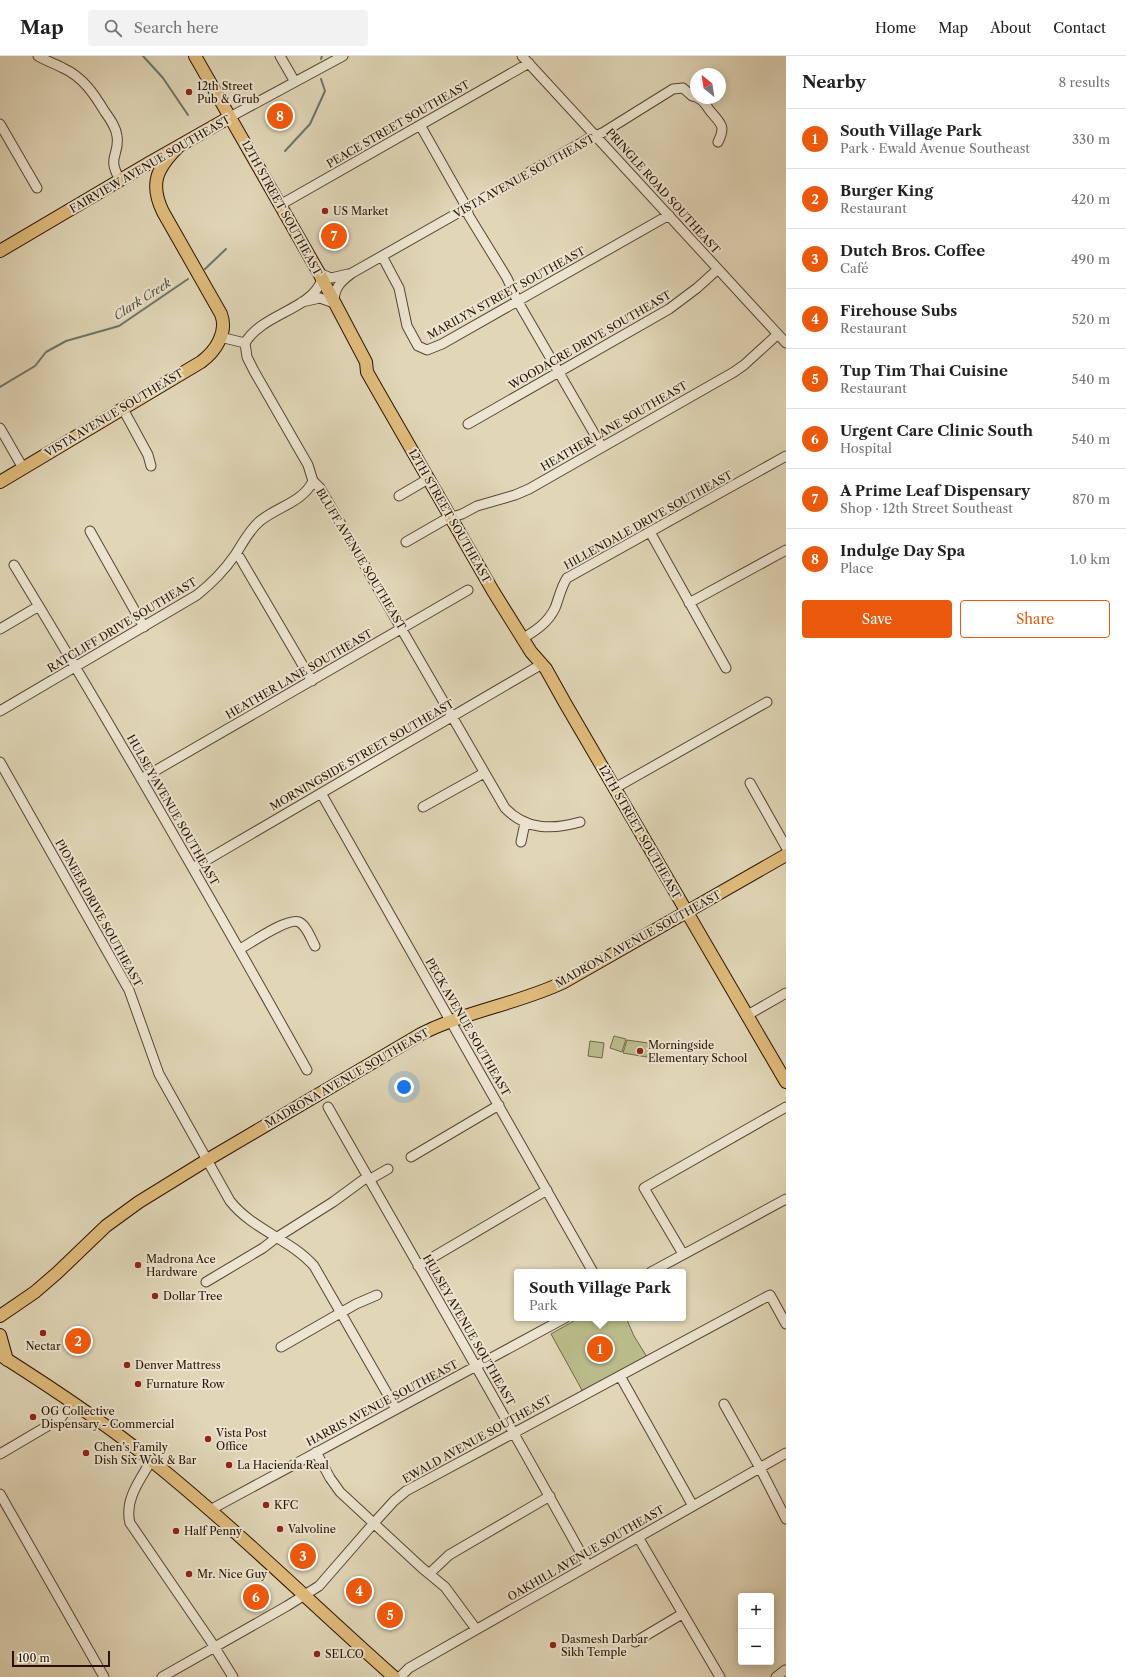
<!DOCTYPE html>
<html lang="en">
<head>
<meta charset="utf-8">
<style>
  body { margin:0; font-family:"Libre Caslon Text",serif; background:#f2f2f2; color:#202124 }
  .controls { position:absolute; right:12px; bottom:12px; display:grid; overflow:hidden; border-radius:4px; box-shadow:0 2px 10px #0003 }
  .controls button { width:36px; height:36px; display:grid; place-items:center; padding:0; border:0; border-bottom:1px solid #e0e0e0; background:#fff; color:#202124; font:20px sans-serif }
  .compass { position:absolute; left:690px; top:12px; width:36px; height:36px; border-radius:50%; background:#fff; box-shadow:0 2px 10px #0003; rotate:330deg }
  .scale { position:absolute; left:12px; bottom:10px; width:98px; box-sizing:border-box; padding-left:4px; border:2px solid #291300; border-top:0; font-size:11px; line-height:14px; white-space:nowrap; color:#291300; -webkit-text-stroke:3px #ece5d1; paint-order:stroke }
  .you { position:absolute; left:404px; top:1031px; width:14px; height:14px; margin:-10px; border:3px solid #fff; border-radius:50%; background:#1a73e8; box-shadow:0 0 0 6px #1a73e833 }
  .badge { display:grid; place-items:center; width:26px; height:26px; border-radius:50%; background:#ea580c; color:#fff; font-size:13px; font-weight:700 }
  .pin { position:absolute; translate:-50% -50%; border:2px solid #fff; box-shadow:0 1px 4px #0006 }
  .popup { position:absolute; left:514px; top:1213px; width:172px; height:52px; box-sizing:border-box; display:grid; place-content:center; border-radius:4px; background:#fff; filter:drop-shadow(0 1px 3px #0005); font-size:13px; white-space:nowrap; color:#757577 }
  .popup b { font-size:15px; color:#202124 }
  .popup::after { content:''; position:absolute; left:50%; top:100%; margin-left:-8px; border:8px solid transparent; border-top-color:#fff }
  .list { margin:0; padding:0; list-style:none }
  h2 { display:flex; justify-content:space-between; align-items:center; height:52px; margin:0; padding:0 16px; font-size:17px }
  h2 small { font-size:13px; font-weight:400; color:#757577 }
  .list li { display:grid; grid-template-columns:26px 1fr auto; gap:12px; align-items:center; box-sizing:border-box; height:60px; padding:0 16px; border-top:1px solid #e0e0e0 }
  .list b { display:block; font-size:15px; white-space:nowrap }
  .list p { margin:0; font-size:13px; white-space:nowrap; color:#757577 }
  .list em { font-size:13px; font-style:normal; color:#757577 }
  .actions { display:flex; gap:8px; padding:12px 16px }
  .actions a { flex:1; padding:9px 0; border:1px solid #ea580c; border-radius:4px; text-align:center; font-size:14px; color:#ea580c }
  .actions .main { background:#ea580c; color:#fff }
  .icon { flex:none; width:22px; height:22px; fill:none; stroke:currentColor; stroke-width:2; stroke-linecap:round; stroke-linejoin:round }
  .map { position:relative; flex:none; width:786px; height:1621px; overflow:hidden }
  header { display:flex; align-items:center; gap:24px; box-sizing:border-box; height:56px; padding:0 20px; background:#fff; border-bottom:1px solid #e0e0e0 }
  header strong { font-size:19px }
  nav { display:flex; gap:22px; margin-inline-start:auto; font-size:14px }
  .search { width:280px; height:36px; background:#f2f2f2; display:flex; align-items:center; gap:10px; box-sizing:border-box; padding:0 14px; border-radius:4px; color:#757577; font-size:15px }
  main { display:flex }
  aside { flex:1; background:#fff }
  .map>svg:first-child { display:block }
  .green { fill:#b9bc8a; stroke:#716845 }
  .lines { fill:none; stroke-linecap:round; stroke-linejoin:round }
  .stream { stroke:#6a766b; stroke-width:2 }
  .minor-casing { stroke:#57442e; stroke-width:11 }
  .major-casing { stroke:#291300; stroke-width:14 }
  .minor { stroke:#ece5d1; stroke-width:9 }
  .major { stroke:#e0bc7c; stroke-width:12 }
  .poi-dot { fill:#8f2418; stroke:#ece5d1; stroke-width:1.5 }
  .labels { text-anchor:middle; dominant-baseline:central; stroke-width:4; stroke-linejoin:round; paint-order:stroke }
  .poi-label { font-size:11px; fill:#291300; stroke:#ece5d1; text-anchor:start }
  .street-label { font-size:11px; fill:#291300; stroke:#ece5d1 }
  .water-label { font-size:12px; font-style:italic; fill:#4f4d3f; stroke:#ece5d1 }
</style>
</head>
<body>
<header>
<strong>Map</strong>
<div class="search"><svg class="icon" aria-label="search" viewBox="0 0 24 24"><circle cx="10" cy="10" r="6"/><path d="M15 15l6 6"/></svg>Search here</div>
<nav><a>Home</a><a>Map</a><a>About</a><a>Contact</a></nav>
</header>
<main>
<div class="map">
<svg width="786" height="1621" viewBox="0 0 786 1621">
  <rect width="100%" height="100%" fill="#e1d7b8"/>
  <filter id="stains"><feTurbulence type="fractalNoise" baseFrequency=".005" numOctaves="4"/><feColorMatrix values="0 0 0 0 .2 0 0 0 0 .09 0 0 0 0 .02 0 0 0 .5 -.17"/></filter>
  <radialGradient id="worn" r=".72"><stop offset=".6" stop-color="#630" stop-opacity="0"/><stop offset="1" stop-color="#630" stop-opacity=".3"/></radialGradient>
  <path class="green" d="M614,980L626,983L622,996L610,992Z
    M627,984L648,987L647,1001L623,997Z
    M590,985L604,987L602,1002L588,1000Z
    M579,1262H626L634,1280L647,1301L583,1336L551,1278Z"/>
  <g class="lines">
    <path class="stream" d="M143,0L163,22L188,59
      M321,3L322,0
      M285,95L310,68L325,35L321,23
      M205,213L226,193
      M0,331L35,310L46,296L66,285L119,270L188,223"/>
    <defs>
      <path id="minor" d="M38,0C47,5 55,8 63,12C83,21 94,38 105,56C110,63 116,71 117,80C120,100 106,100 120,124
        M280,0L295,26
        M522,0L786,287
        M698,42C705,45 706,50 711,56C721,68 726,70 718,86
        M230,61L343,0
        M0,68L37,132
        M420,69L463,145L469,160L507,222L517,244L602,391
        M280,149L529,7
        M382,200L399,232L407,270L418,290L427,294L442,288L669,159
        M319,217L331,222L348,218
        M302,246L320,242L334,247C334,232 340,226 352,217L588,83L604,76L673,33L683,32L692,40L696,41
        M220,281L245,287
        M245,287L247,301L254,315L308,409L313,425L320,432L505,752C526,774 552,774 580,766
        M245,287C262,258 309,254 321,226L320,220
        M123,353L148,399L151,410
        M468,368L669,253L697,232L718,213
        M0,372L23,412
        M399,440L428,423
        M90,475L144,571
        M650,476L726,612
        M406,486L446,463L462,458L477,450L515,439L529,433L734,316L744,309L778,278
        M236,498L240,502L312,625
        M14,509C115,675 212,844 307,1014
        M689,547L786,494
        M0,573L39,550
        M522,583C535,575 548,567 555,552C559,542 561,531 567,522L786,400
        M0,655L197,539C212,527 224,515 235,499C243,487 249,474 260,465C277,451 303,446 313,425
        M0,706L129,934L159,1018L230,1145C253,1174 290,1183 314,1210L396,1353
        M141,723L468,534
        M750,727L786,791
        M615,732L767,646
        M321,737L593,1216
        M423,751L484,717
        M521,786L525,767
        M193,812L542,608
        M240,893C251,887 288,861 299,866C307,870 311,883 315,890
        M746,960L786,937
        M328,1051C415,1204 503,1356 588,1510
        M411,1101L499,1049
        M683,1198L644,1132L786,1051
        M418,1210L547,1134
        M651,1216L786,1143
        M206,1226L263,1192L276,1182L333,1146L363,1124L374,1121L388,1113
        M281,1291L356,1248L377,1239
        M620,1320L693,1450
        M724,1348L760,1412L786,1463
        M316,1396L330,1422L340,1436L422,1512L445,1531L476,1573
        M0,1398L61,1362L72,1346
        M151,1405C140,1424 124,1444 130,1467L210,1584L233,1621
        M0,1438L104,1621
        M210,1454L565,1262
        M638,1481L720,1621
        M430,1517L449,1499L550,1440
        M635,1586L682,1558
        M162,1621L287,1550L319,1530L373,1468L394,1445L406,1435L770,1239L786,1268
        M400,1621L409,1612L786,1397
        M776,1621L785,1614"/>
      <path id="major" d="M195,0L319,217L366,306L367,316L379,337L493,535L531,596L546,613L565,647L786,1026
        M0,195L149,107L230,61
        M0,426L201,306C216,295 228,276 221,258L163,156C149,127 157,112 179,90
        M0,1260L35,1236L57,1217L106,1170L139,1146L207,1104L421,978C466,955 518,948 564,926L786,799
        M0,1279L7,1304
        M0,1299C52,1332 104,1366 152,1405C236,1473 313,1549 394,1621"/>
    </defs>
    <use href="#minor" class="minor-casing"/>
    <use href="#major" class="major-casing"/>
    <use href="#minor" class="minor"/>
    <use href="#major" class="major"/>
  </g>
  <g class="poi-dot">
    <circle cx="189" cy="36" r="4"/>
    <circle cx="325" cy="155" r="4"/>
    <circle cx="640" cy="995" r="4"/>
    <circle cx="138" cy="1209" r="4"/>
    <circle cx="155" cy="1240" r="4"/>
    <circle cx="43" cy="1277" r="4"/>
    <circle cx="127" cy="1309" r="4"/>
    <circle cx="138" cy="1328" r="4"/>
    <circle cx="33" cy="1361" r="4"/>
    <circle cx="208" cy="1383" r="4"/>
    <circle cx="86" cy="1397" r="4"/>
    <circle cx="229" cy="1409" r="4"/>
    <circle cx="266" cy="1449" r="4"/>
    <circle cx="280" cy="1473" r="4"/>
    <circle cx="176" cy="1475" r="4"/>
    <circle cx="189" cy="1518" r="4"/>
    <circle cx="553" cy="1589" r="4"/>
    <circle cx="317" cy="1598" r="4"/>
  </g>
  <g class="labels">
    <g class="poi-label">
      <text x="197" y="30">12th Street<tspan x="197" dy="13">Pub &amp; Grub</tspan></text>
      <text x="333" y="155">US Market</text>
      <text x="648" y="989">Morningside<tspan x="648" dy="13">Elementary School</tspan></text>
      <text x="146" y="1203">Madrona Ace<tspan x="146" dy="13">Hardware</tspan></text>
      <text x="163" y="1240">Dollar Tree</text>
      <text x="43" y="1290" text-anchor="middle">Nectar</text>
      <text x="135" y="1309">Denver Mattress</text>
      <text x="146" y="1328">Furnature Row</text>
      <text x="41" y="1355">OG Collective<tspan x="41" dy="13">Dispensary - Commercial</tspan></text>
      <text x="216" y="1377">Vista Post<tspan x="216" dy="13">Office</tspan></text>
      <text x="94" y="1391">Chen’s Family<tspan x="94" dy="13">Dish Six Wok &amp; Bar</tspan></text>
      <text x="237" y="1409">La Hacienda Real</text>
      <text x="274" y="1449">KFC</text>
      <text x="288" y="1473">Valvoline</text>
      <text x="184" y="1475">Half Penny</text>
      <text x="197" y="1518">Mr. Nice Guy</text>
      <text x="561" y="1583">Dasmesh Darbar<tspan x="561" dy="13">Sikh Temple</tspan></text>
      <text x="325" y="1598">SELCO</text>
    </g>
    <g class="street-label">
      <text transform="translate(398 68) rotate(-30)">PEACE STREET SOUTHEAST</text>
      <text transform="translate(150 108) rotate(-30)">FAIRVIEW AVENUE SOUTHEAST</text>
      <text transform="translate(524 120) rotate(-29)">VISTA AVENUE SOUTHEAST</text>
      <text transform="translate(663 135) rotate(48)">PRINGLE ROAD SOUTHEAST</text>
      <text transform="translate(282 152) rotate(61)">12TH STREET SOUTHEAST</text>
      <text transform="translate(506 237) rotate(-29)">MARILYN STREET SOUTHEAST</text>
      <text transform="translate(590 284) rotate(-30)">WOODACRE DRIVE SOUTHEAST</text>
      <text transform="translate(114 357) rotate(-31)">VISTA AVENUE SOUTHEAST</text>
      <text transform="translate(614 370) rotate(-30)">HEATHER LANE SOUTHEAST</text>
      <text transform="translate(450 460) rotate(60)">12TH STREET SOUTHEAST</text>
      <text transform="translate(648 464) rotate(-29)">HILLENDALE DRIVE SOUTHEAST</text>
      <text transform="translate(361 503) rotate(59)">BLUFF AVENUE SOUTHEAST</text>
      <text transform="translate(122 569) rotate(-31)">RATCLIFF DRIVE SOUTHEAST</text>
      <text transform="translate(299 618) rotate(-30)">HEATHER LANE SOUTHEAST</text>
      <text transform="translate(362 699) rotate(-30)">MORNINGSIDE STREET SOUTHEAST</text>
      <text transform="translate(173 754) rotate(60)">HULSEY AVENUE SOUTHEAST</text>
      <text transform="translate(640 776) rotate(60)">12TH STREET SOUTHEAST</text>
      <text transform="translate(99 857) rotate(61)">PIONEER DRIVE SOUTHEAST</text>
      <text transform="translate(638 883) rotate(-29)">MADRONA AVENUE SOUTHEAST</text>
      <text transform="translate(468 971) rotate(60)">PECK AVENUE SOUTHEAST</text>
      <text transform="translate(347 1022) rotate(-30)">MADRONA AVENUE SOUTHEAST</text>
      <text transform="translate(469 1274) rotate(60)">HULSEY AVENUE SOUTHEAST</text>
      <text transform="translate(382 1347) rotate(-28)">HARRIS AVENUE SOUTHEAST</text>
      <text transform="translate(477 1383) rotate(-29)">EWALD AVENUE SOUTHEAST</text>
      <text transform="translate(586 1497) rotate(-30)">OAKHILL AVENUE SOUTHEAST</text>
    </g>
    <g class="water-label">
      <text transform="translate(142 243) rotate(-33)">Clark Creek</text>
    </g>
  </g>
  <rect width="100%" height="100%" filter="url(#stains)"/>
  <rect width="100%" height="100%" fill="url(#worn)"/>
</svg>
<div class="controls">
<button>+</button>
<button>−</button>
</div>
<svg class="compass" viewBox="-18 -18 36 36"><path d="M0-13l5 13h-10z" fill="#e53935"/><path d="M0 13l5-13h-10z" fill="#757577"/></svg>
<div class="scale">100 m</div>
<div class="you"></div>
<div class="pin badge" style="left:600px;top:1293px">1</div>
<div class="popup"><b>South Village Park</b>Park</div>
<div class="pin badge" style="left:78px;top:1285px">2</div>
<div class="pin badge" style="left:303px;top:1500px">3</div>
<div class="pin badge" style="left:359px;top:1535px">4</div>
<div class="pin badge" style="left:390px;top:1559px">5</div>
<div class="pin badge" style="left:256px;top:1541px">6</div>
<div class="pin badge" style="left:334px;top:180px">7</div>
<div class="pin badge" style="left:280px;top:60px">8</div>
</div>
<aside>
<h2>Nearby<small>8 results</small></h2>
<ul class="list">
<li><span class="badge">1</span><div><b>South Village Park</b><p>Park · Ewald Avenue Southeast</p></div><em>330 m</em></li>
<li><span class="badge">2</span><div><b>Burger King</b><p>Restaurant</p></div><em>420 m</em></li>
<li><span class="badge">3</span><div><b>Dutch Bros. Coffee</b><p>Café</p></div><em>490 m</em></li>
<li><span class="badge">4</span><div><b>Firehouse Subs</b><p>Restaurant</p></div><em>520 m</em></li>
<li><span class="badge">5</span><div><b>Tup Tim Thai Cuisine</b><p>Restaurant</p></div><em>540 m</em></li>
<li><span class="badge">6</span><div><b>Urgent Care Clinic South</b><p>Hospital</p></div><em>540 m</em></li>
<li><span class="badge">7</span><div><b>A Prime Leaf Dispensary</b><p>Shop · 12th Street Southeast</p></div><em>870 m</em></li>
<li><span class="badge">8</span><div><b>Indulge Day Spa</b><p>Place</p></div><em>1.0 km</em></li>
</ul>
<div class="actions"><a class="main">Save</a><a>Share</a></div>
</aside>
</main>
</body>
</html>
